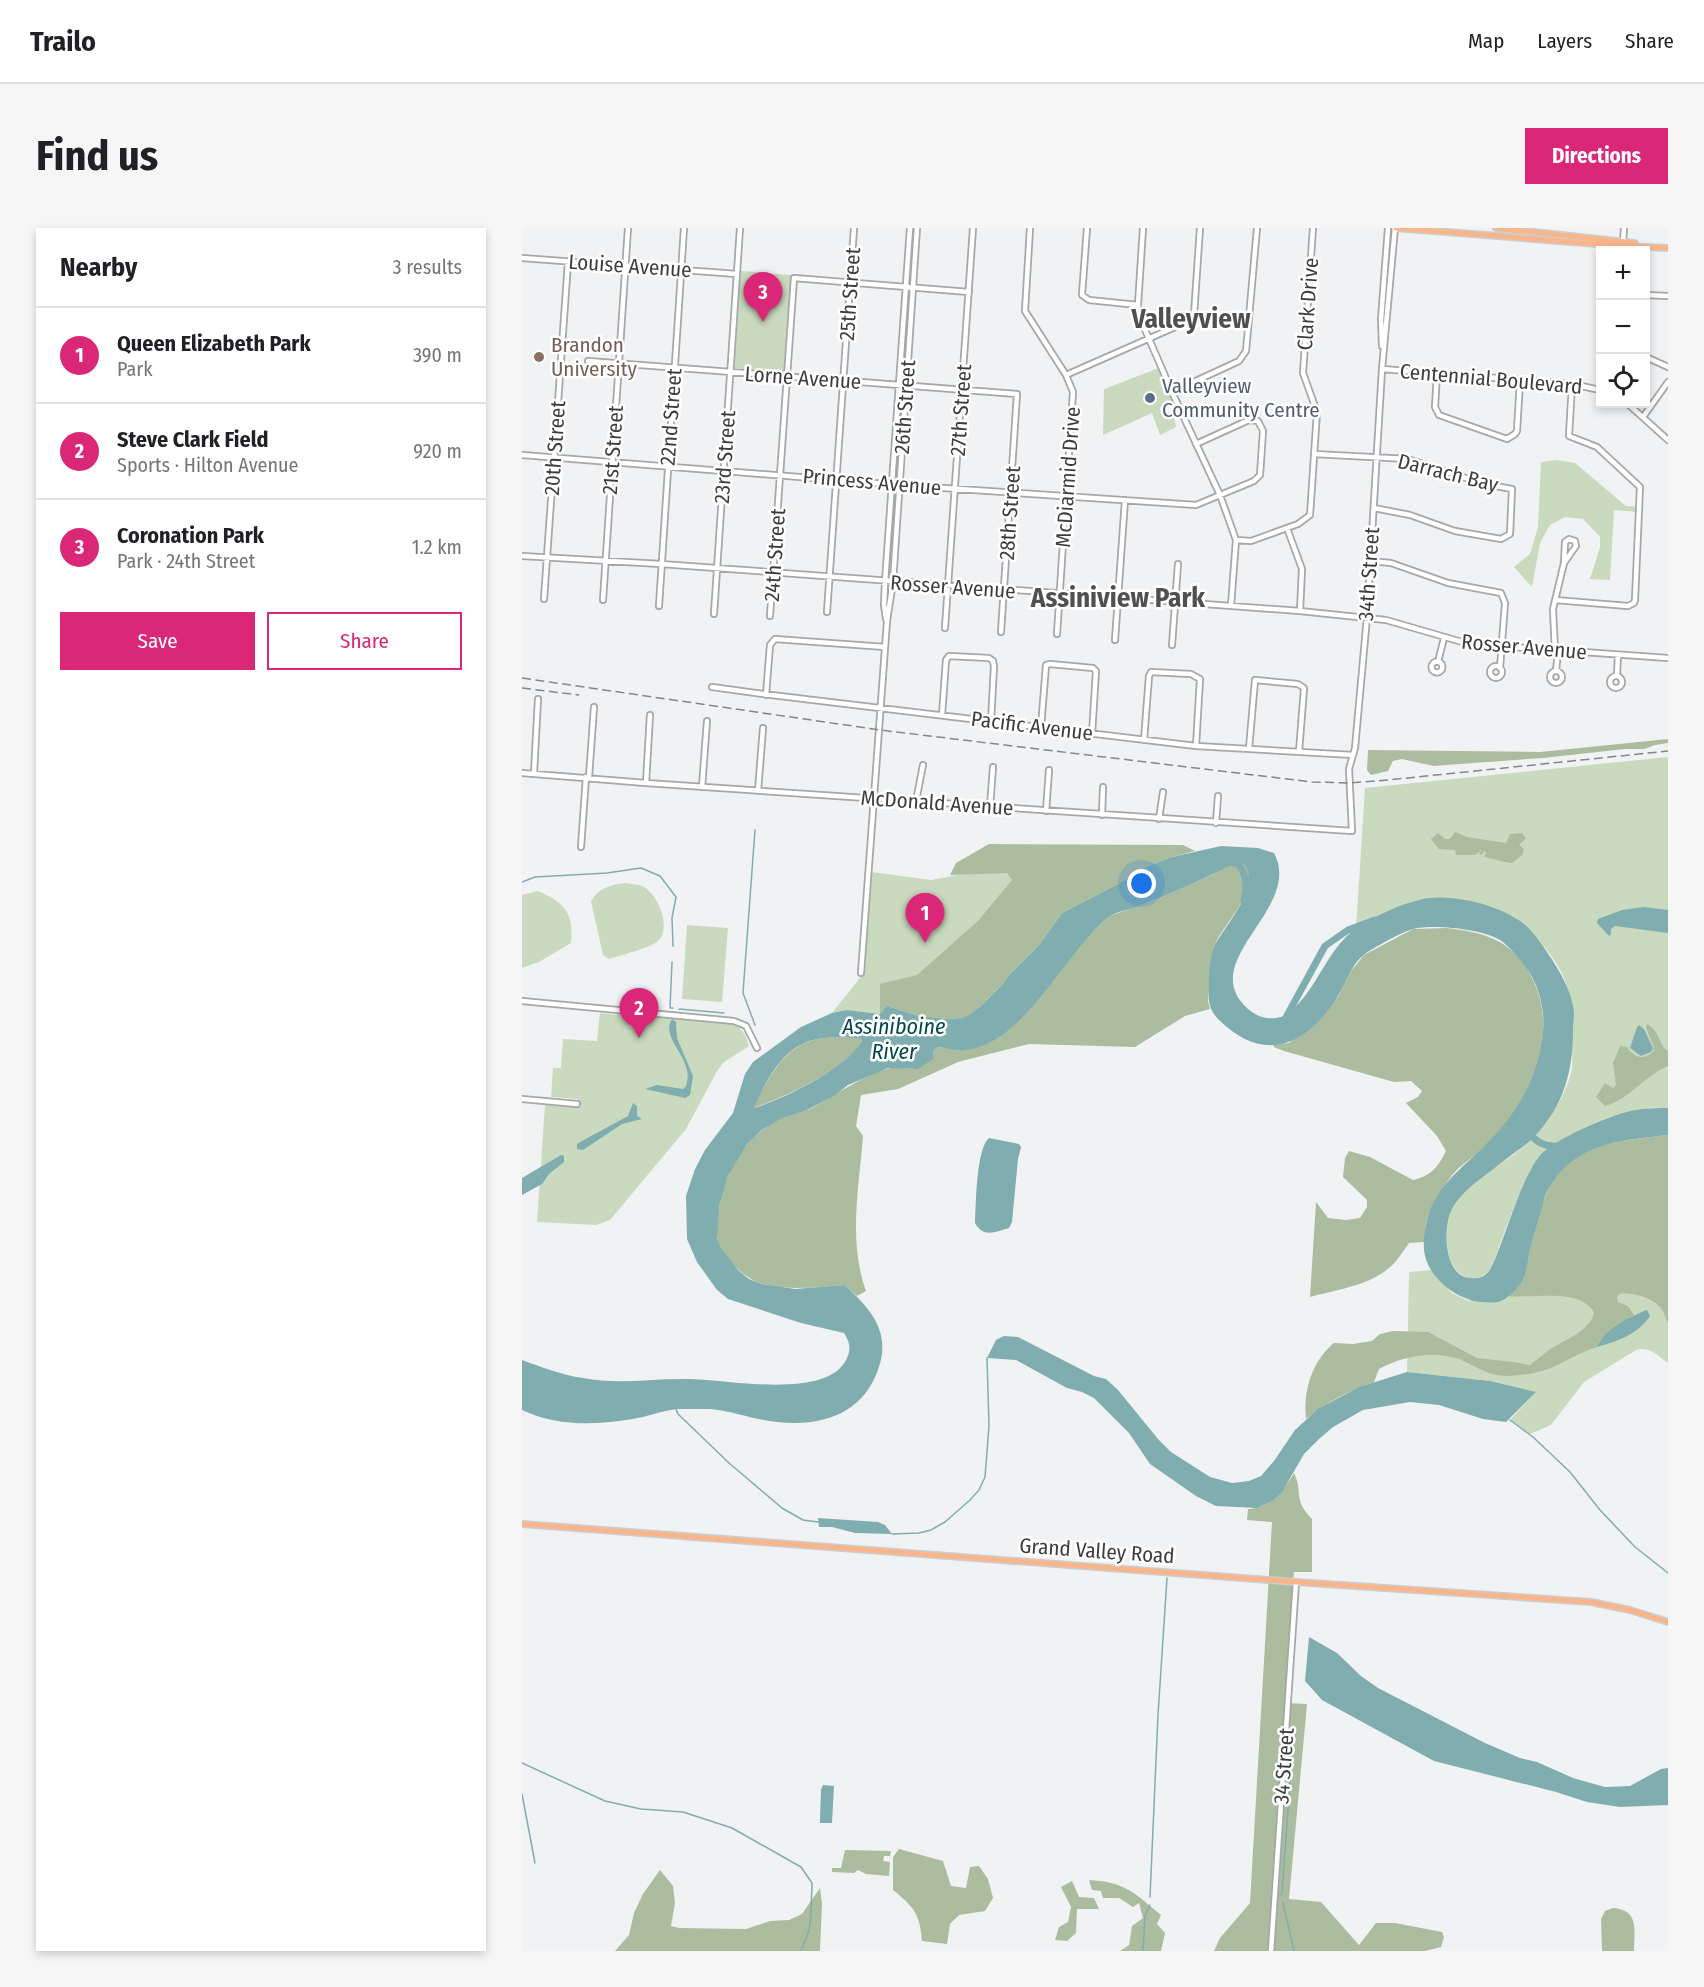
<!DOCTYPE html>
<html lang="en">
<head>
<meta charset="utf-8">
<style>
  body { margin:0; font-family:"Fira Sans Condensed",sans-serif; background:#f6f6f6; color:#202124 }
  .controls { position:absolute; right:18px; top:18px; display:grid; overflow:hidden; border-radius:0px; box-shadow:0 3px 9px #0003 }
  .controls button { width:54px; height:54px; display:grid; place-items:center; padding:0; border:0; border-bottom:2px solid #e0e0e0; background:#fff; color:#202124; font:30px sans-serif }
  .you { position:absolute; left:620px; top:656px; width:21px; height:21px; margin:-15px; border:4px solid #fff; border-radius:50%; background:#1a73e8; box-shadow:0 0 0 9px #1a73e833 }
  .badge { display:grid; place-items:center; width:39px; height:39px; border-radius:50%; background:#db2777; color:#fff; font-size:20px; font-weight:700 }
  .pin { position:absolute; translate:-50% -50px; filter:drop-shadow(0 2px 3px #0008) }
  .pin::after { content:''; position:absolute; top:32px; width:21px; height:18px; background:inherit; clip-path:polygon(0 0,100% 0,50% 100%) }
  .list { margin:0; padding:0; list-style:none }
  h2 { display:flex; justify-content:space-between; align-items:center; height:78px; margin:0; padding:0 24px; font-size:26px }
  h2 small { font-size:20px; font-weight:400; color:#757577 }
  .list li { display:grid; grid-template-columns:39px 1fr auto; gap:18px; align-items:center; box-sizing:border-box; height:96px; padding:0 24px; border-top:2px solid #e0e0e0 }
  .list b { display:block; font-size:22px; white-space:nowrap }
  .list p { margin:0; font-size:20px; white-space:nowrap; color:#757577 }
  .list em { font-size:20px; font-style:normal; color:#757577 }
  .actions { display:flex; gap:12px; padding:18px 24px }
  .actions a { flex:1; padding:14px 0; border:2px solid #db2777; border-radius:0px; text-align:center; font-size:21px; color:#db2777 }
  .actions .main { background:#db2777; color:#fff }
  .icon { flex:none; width:33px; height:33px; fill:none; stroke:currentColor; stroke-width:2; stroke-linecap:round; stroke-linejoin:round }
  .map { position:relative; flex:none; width:1146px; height:1723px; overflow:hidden; border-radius:0px }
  header { display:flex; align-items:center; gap:36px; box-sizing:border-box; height:84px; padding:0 30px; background:#fff; border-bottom:2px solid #e0e0e0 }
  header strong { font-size:28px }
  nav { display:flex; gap:33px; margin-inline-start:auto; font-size:21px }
  .intro { display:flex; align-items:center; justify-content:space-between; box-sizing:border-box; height:144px; padding:0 36px }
  h1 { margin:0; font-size:42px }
  .button { padding:15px 27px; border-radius:0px; background:#db2777; color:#fff; font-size:21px; font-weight:700 }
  main { display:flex; gap:36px; padding:0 36px }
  aside { flex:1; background:#fff; border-radius:0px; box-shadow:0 3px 9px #0003 }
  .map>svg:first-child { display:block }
  .green { fill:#cadabe }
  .forest { fill:#abbd9e }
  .water { fill:#80adaf; fill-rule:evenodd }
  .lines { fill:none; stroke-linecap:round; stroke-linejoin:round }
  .stream { stroke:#80adaf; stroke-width:1.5 }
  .river { stroke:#80adaf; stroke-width:7 }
  .minor-casing { stroke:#a5a7a9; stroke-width:8 }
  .major-casing { stroke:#cccdcd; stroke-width:8 }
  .minor { stroke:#fff; stroke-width:4.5 }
  .major { stroke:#fab58b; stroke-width:5 }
  .rail { stroke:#858687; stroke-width:1.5; stroke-dasharray:9 4.5; stroke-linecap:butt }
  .education-dot { fill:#8d6e63; stroke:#fff; stroke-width:2 }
  .service-dot { fill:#5c6f8a; stroke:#fff; stroke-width:2 }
  .labels { text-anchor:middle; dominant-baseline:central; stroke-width:5; stroke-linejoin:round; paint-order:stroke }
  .street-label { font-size:21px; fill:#3c3d3d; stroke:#fff }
  .education-label { font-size:21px; fill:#785e54; stroke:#fff; text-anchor:start }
  .service-label { font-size:21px; fill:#4e5e75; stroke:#fff; text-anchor:start }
  .water-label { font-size:22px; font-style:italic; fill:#00484c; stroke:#fff }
  .district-label { font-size:27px; font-weight:bold; fill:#4f5052; stroke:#fff }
</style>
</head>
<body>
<header>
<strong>Trailo</strong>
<nav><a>Map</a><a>Layers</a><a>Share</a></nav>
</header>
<div class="intro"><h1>Find us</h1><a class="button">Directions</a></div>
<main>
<aside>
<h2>Nearby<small>3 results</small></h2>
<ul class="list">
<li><span class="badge">1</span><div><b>Queen Elizabeth Park</b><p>Park</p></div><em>390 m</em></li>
<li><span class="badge">2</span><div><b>Steve Clark Field</b><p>Sports · Hilton Avenue</p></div><em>920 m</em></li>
<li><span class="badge">3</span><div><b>Coronation Park</b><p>Park · 24th Street</p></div><em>1.2 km</em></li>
</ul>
<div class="actions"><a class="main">Save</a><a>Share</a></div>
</aside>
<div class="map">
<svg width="1146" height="1723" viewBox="0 0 1146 1723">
  <rect width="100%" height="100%" fill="#f0f2f4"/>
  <path class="green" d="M219,43L269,47L263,143L260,146L212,142Z
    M637,140L651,175L638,181L642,187L647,184L652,190L654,199L638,207L630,185L581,207L582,161Z
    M1035,232L1053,235L1104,278L1117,279L1116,284L1092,282L1088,352L1068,351L1078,319V309L1061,291L1043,289L1028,297L1018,315L1010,359L992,339L1008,326L1016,299L1019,234Z
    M1146,529V880C1139,880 1130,879 1123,881C1099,886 1029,910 1016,930C997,958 982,1008 969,1040C964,1047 960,1050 951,1050C923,1051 920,1001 929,982C945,950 990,934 1014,907C1029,890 1046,863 1050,840C1051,828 1048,815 1048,803C1047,789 1049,771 1045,758C1038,734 1010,701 990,687L834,700L843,560Z
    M521,631L529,659L358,786L325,782L310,785L342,745L349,644L409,652Z
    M103,655C109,656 117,656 122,659C136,667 150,700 136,713C128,720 99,727 87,731L81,727L69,673C77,660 88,657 103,655Z
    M16,663C43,675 52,685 49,715L17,734L0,740V667Z
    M165,697L206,700L200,774L160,771Z
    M97,784L209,796C221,800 223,806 227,818L202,834L195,843L164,901L88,992L74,997L15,994L23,877L55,879L56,871L29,869L31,840H39L41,811L75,813L78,785L95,787Z
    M1146,907V1135C1136,1128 1127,1118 1114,1122L1062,1154L1029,1197L1008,1206L988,1192L1013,1165L968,1153L885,1144L887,1044L910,1042L930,1065L947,1073Z"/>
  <path class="forest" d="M1146,511V515L1133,517L1122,521H1103L1021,530L924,537L912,538L880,531L871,533L866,543L849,547L845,542L846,522L1018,524Z
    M933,604L945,609L984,615L988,606L1000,605L1004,610L997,617L1002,621L1000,627L990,635H987L963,629L962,628L964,625L962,622V625L958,627L957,626L960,622L953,627H934L933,622L917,621L909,611L916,605L923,611H928Z
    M467,616L661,617L673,623L650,629L618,641L598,655L540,685L517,717L487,747L480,757L459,778L448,787L439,790L428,791L397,788L365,778L358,786V756L395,747L456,693L490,652L485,645L428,647L434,635Z
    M720,635C745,657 700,696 693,717C688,734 688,756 686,773L688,781L663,788L613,819L507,816L436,834L376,861L339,867L334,898L341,908C337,959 326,1014 344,1063L335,1068L323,1057C296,1059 268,1063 241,1056C224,1052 198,1028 195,1010C192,982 206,937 225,916C235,906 248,894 262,889C270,886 279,885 288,881C313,868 336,850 364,841C373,838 386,841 396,841L412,826V822L416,819L444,822L587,688L633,672L692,646L708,636Z
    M925,700C966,705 993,713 1012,754C1035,805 1012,865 976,905C969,912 961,920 953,927C946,933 938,938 932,945C924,954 911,976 906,988C903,995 903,1006 902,1014L887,1015C881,1023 875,1034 867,1040C846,1058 813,1062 788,1069L794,974L806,990L824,992L838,990L845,979V972L821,949L823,930L827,923L848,929L891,952C909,948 916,939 924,923L915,908L884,875L896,869L900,863L889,853L872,854L762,823L752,819L751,817L767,815L816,769L829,743L842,727L891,701Z
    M1125,796C1139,804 1137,819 1146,823V838C1122,848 1108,871 1083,878L1074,869L1083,855L1091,860L1094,857L1091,835L1098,818L1105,819C1112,829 1120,833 1131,824L1132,819L1124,800Z
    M338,810L340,813C326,841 261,870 231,880C245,854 259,821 291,812C305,808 323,810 338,810Z
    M1146,907V1096C1144,1091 1142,1083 1138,1079C1129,1069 1109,1064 1097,1066L1095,1069L1096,1074L1106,1078L1112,1087L1078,1112L1075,1119C1058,1124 1045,1133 1029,1140C1016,1145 998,1148 984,1148C966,1148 952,1137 937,1131C911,1122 880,1128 857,1141L852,1154C828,1162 804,1175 784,1191C781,1163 790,1133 812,1115L831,1116L850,1113L858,1106L871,1103L906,1104L955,1130L992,1134L1008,1137C1014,1132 1021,1127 1027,1122C1042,1112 1069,1103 1072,1084C1056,1059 1011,1071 985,1068C1007,1047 1000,1045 1008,1019C1013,1001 1018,979 1026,962C1050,914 1099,913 1146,907Z
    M772,1245C782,1266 770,1270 790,1291V1344H772L770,1362L764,1475L785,1476L767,1671L799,1674L837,1717L854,1695H873L920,1704L922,1709L919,1719L903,1723H692L698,1710L728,1675L750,1294L725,1292L726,1281C749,1279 761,1263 772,1245Z
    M377,1621L421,1633L429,1658L444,1660L448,1639L457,1638L466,1651L471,1670L463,1683L437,1687L428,1696L425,1716L400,1713C398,1686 392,1679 371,1662V1629Z
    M323,1622L369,1623L368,1628H362L361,1633L368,1634L367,1648L344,1646L336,1642L332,1645L310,1644V1640H319Z
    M138,1642L151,1658L153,1675L149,1698L157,1700L224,1701L248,1693L267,1692L280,1686L298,1660L300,1676L298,1723H93L107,1707L112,1685L121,1666Z
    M567,1652C604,1654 612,1665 639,1687L635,1696L643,1705L639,1723H598L607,1717L610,1698L621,1690L617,1675L611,1679L597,1670H581L579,1663L570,1662Z
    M550,1653L557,1669L572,1670L577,1681H555L554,1705L545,1713L533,1712L537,1699L546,1694L549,1679L539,1659Z
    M1091,1680C1118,1682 1112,1703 1112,1723H1080L1079,1691L1083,1683Z"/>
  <path class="water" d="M699,618L736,620L752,625C782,681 672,733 726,781C738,792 757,794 769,783C796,760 806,719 835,700C853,688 876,677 897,672C926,664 979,677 1002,696C1013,705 1021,718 1029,730C1038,744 1048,761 1051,778C1053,785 1051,794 1051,802C1051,843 1042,877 1013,908C1004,918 990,926 979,935C962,949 941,961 930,981C920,999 922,1050 949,1050C959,1051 964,1048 969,1040C985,1006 995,960 1016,930C1027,913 1089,887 1109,883C1122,880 1134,880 1146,880V907C1095,913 1048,915 1023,968C1019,985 1012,1003 1008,1021C1005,1031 1006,1043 1000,1053C997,1059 987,1069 981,1072C975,1076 966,1074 959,1074C936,1072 909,1052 903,1028C900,1015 903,997 907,985C917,958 935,944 955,925C991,892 1017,853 1021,803C1023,783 1017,756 1004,740C998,731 987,718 978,712C959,701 913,696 891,701C884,702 849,721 843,726C829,736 825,754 816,768C785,818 742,837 696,791C687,781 686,773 687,760C687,746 687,731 693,717C703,697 743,655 720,635C707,636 699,643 687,648C663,659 639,670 614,679C605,682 592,684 585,690C543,725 500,818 443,822C434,823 424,820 416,819L412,822L411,831L396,841L366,840L326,857L312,868L283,883L260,890L241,901L224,917L206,948L197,978L195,1011L199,1020L216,1042L227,1051L240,1056L273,1061L323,1057C347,1080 369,1102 357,1139C342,1185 302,1199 255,1194C233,1192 211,1183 188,1181C178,1181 167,1181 156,1181C144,1182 132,1186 121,1189C81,1197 38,1200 0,1182V1132C19,1139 40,1147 61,1150C98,1157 129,1150 166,1151C203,1151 307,1173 325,1130C329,1121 328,1114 322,1105L279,1095L206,1071L195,1062L175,1034L165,1011L164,968L173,941L183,922L211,885L223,846L231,834L279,799L310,785L325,782L358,786L365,778L397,788L428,791L439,790L447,787L459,778L480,757L487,747L517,717L540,685L598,655L618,641L650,629ZM338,810L340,813C325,840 262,871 232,880C244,853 260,820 291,812C305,808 324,810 338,810Z
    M1122,679L1146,682V705L1093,698L1089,701V706L1087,708L1075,695L1076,691L1100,682Z
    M150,791L154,794L155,810L171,848L168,867L163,870L123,861L135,857L161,861L164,858C174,830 137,812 150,791Z
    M1117,797L1122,801L1131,820L1129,824L1119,828L1108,820L1115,799Z
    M111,875L115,878V888L120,891L100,896L61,922L55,921V916L60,913L106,888Z
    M467,910L497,916L499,919L496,931L490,994L487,1000C474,1004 461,1010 453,995C454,977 454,921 467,910Z
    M39,927L42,928V934L27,946L20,956L0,967V950Z
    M1125,1082L1128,1088C1115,1107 1096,1113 1075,1119C1082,1101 1108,1089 1125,1082Z
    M482,1108L496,1109L572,1148L584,1151L596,1162L636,1211L649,1224L688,1249L710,1255L727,1253L739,1248L752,1233L773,1202L796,1181L837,1159L885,1144L968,1153L1014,1164L984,1194L961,1191L917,1177L888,1174L841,1182L811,1199L797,1211L782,1226L760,1264L750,1273L735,1280L694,1278L674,1268L628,1236L607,1205L572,1170L560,1164L545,1160L494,1132L465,1130L474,1112Z
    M296,1290L356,1294L363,1297L370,1306L333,1305L310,1299H297Z
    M787,1409L815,1425L839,1448L856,1460L963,1515L998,1530L1015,1534L1051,1550L1083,1559L1108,1558L1139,1541L1146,1540V1577L1098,1579L1065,1574L1034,1564L912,1533L800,1472L783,1453Z
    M301,1557L312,1558L310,1595H298V1592L299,1562Z"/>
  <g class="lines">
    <path class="stream" d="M0,654L13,649L85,645L119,640L138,648L154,669L150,690L151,718
      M150,734L148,780H151
      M157,781L202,785
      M233,797L221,765L233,602
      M154,1181L156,1186L207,1235L260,1280L281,1292L296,1294
      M988,1192L1011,1209L1048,1244L1078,1282L1113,1319L1146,1345
      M370,1306L397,1305L409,1302L423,1294L448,1272L457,1262L463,1249L467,1198L465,1130
      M0,1535L83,1573L119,1581L161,1584L210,1600L279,1639L290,1655L289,1687L287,1703L279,1723
      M0,1566L13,1635
      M759,1667L760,1665L770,1525
      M628,1669L636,1487L645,1350
      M761,1675L772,1723
      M621,1723L623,1688L628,1677"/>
    <path class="river" d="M708,634L716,636C726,648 725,659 722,673
      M762,793L803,718L826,702L853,692
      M1007,904C1014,916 1026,919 1039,918"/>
    <defs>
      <path id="minor" d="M508,0L503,83L544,147L551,164L535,406
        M565,0L560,67L567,72L616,77
        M621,0L616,77L618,90L650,164L698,267L714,312L709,378
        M1101,15L1102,0
        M0,30L215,46
        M1124,67L1146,68
        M860,118L859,91L866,0
        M1124,129L1146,139
        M66,133L495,166L479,404
        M860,141L1050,156L1078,162
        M915,146L913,179L917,187L985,211L993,206L995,203L998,153
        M544,147L669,92L672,87L678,0
        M650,164L717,133L724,123L735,0
        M1106,176L1146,212
        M1121,189L1146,154
        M792,226L886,231L962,256L990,261L988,306L979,311L933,303L888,287L852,280
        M0,227L377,257L674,277L732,253L738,247L741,203L736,193L727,192L674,216
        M765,300L780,341L778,383
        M714,312L729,313L776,296L788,287L795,184L781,145L791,0
        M0,328L139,336L778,383L864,392L947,416L1146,430
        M848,333L869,335L926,355L979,365L983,375L978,440
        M22,371L46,34
        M81,372L106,0
        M1033,372L1106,378L1112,375L1113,372L1118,259L1075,219L1047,208L1050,156
        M137,378L162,0
        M305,384L332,0
        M192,386L218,0
        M248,388L272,50L447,64
        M364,391L362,377L363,354L388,0
        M423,400L451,0
        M593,412L603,272
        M650,417L656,336
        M1033,423L1031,381L1042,335L1043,314L1047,311L1053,313L1054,318L1042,335
        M909.5 439a5.5 5.5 0 1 1 11 0a5.5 5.5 0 1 1-11 0Z
        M916,434L922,410
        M968 444a6 6 0 1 1 12 0a6 6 0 1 1-12 0Z
        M1028 449a6 6 0 1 1 12 0a6 6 0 1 1-12 0Z
        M1034,443L1036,423
        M1095,447L1096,427
        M1088 454a6 6 0 1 1 12 0a6 6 0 1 1-12 0Z
        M190,459L241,466L674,518L831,527
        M244,467L248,417L253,411L363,419
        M420,487L424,432L427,428L467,430L471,433L472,438L469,494
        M519,499L524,437L528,436L571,440L574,443L570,506
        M622,512L627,448L629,444L669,446L678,451L674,518
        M727,521L733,452L776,456L782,460L777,524
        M0,545L124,555L830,603L827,541L833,520L845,389L860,141L873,0
        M12,545L16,471
        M67,549L72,479
        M124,555L128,487
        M180,559L185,493
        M236,563L241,500
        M394,573L401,537
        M468,579L471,539
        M524,583L527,542
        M580,587L581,559
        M637,591L641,564
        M694,595L696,568
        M59,619L64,549
        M339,745L365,393L371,354L395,0
        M0,773L212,793L224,798L235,820
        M0,871L55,876
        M749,1723L774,1354"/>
      <path id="major" d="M874,0L1101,18L1146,20
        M974,0L1113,15
        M0,1296L774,1354L1069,1374L1108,1382L1146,1394"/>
    </defs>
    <use href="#minor" class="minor-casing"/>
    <use href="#major" class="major-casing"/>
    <use href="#minor" class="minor"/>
    <use href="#major" class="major"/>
    <path class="rail" d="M0,450L358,502L790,554L827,555L866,552L1146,523
      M0,460L57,467"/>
  </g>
  <circle class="education-dot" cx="17" cy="129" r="6"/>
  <circle class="service-dot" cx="628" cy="170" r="6"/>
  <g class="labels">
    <g class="street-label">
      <text transform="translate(108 38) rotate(4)">Louise Avenue</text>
      <text transform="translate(328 66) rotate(-86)">25th Street</text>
      <text transform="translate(786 76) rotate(-86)">Clark Drive</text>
      <text transform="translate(281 150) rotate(4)">Lorne Avenue</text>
      <text transform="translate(969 151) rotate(5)">Centennial Boulevard</text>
      <text transform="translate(383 179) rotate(-86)">26th Street</text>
      <text transform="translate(439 182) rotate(-86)">27th Street</text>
      <text transform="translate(149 189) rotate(-86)">22nd Street</text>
      <text transform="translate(33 220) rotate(-86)">20th Street</text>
      <text transform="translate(91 222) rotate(-86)">21st Street</text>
      <text transform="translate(203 229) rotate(-86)">23rd Street</text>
      <text transform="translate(926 245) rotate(14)">Darrach Bay</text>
      <text transform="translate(546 249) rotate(-86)">McDiarmid Drive</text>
      <text transform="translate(350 254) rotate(5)">Princess Avenue</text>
      <text transform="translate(488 285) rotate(-86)">28th Street</text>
      <text transform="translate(253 327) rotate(-86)">24th Street</text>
      <text transform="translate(847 346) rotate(-86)">34th Street</text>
      <text transform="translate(431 359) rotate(4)">Rosser Avenue</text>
      <text transform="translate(1002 419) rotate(5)">Rosser Avenue</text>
      <text transform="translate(510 498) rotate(7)">Pacific Avenue</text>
      <text transform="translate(415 575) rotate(4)">McDonald Avenue</text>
      <text transform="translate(575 1323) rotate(4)">Grand Valley Road</text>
      <text transform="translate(762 1538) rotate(-86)">34 Street</text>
    </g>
    <g class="education-label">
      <text x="29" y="117">Brandon<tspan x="29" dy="24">University</tspan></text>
    </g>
    <g class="service-label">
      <text x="640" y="158">Valleyview<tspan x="640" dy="24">Community Centre</tspan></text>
    </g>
    <g class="water-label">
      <text x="372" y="798">Assiniboine<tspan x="372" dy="25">River</tspan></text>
    </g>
    <g class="district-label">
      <text x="669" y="91">Valleyview</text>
      <text x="596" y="370">Assiniview Park</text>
    </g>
  </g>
</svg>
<div class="controls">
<button>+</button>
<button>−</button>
<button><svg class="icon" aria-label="locate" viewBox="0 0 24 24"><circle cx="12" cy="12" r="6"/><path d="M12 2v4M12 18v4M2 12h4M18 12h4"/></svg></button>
</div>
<div class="you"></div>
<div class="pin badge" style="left:403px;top:715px">1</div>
<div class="pin badge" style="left:117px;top:810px">2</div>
<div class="pin badge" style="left:241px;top:94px">3</div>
</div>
</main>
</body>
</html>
